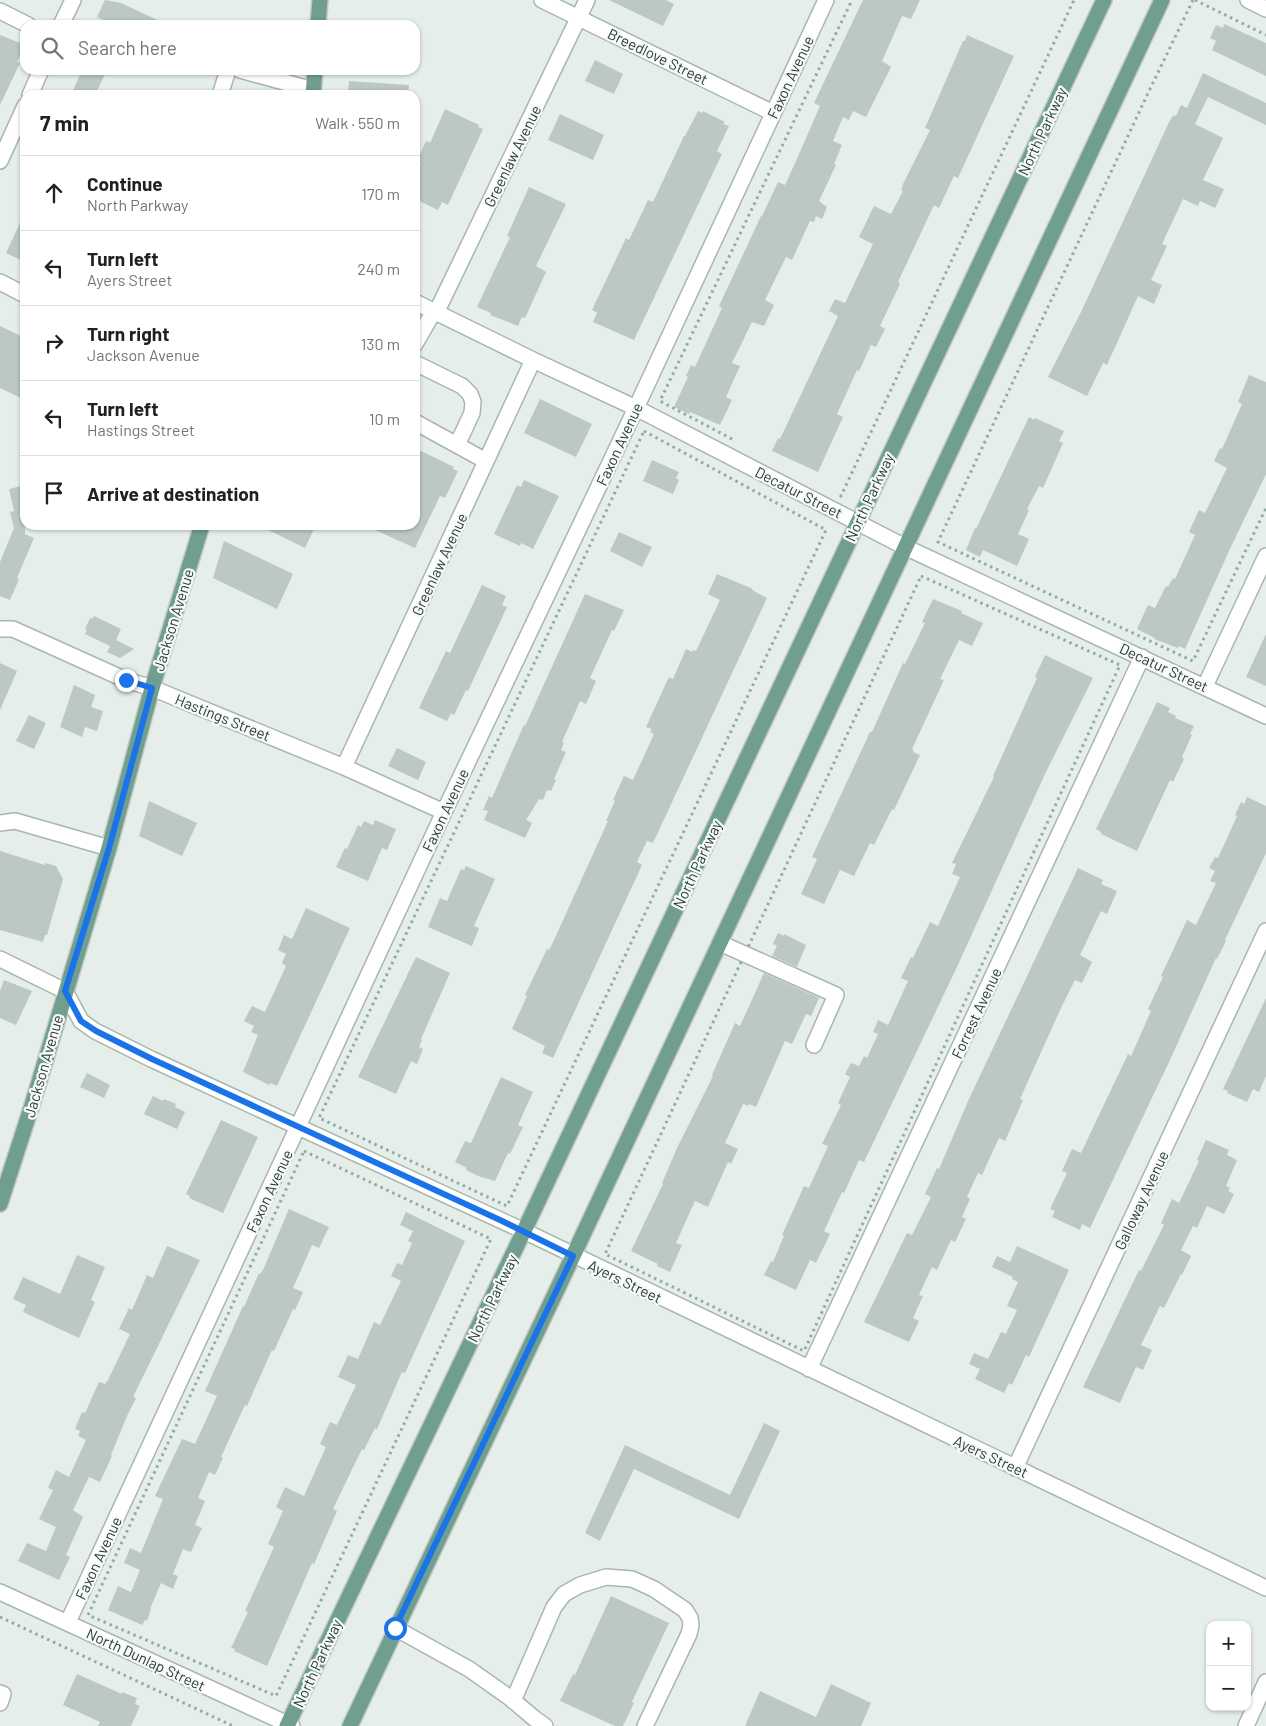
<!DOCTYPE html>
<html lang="en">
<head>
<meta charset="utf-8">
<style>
  body { margin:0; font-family:Barlow,sans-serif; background:#f6f6f6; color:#202124 }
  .controls { position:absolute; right:15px; bottom:15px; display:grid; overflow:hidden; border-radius:10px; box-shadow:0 1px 4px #0004 }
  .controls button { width:45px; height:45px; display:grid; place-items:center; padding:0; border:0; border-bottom:1px solid #e0e0e0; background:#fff; color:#202124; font:25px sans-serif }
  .stop { position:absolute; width:15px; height:15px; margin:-11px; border:4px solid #1a73e8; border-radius:50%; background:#fff }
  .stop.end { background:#1a73e8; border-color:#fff; box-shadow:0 1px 5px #0008 }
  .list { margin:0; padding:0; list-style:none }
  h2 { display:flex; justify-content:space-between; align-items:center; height:65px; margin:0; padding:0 20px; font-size:21px }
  h2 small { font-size:16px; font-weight:400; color:#757577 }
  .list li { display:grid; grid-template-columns:32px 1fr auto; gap:15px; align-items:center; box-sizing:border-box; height:75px; padding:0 20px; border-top:1px solid #e0e0e0 }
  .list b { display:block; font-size:19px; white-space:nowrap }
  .list p { margin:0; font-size:16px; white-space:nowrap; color:#757577 }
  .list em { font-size:16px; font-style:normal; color:#757577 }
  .icon { flex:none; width:28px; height:28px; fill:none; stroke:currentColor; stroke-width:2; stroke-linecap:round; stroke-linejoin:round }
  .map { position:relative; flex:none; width:1266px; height:1726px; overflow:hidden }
  .search { position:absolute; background:#fff; box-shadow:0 1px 4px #0004; left:20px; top:20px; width:400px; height:55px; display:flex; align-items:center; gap:12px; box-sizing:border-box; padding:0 18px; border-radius:15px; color:#757577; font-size:19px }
  .panel { position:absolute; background:#fff; box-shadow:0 1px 4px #0004; left:20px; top:90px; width:400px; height:440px; border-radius:15px }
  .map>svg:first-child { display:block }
  .building { fill:#bcc8c3 }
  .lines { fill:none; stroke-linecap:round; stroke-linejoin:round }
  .minor-casing { stroke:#a9b6b0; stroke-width:18 }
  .major-casing { stroke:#c3c9c7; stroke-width:18 }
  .path { stroke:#8baea0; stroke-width:3; stroke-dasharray:2.5 4; stroke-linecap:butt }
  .minor { stroke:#fff; stroke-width:15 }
  .major { stroke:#709e8f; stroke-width:15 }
  .route { stroke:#1a73e8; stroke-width:6 }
  .labels { text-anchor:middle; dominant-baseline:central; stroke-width:4.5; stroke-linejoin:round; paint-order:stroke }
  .street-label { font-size:15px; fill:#273e36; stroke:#f7faf8 }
</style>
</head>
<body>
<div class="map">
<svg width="1266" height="1726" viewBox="0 0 1266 1726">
  <rect width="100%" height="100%" fill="#e6eeea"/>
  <path class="building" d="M105,0L121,3L168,25H114L97,17Z
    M609,0H666L674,4L663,26Z
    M863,0H920L911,19L902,16L882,61L891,67L866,117L853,111L849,120L843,117L833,141L842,145L834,164L836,165L819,201L827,207L822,219L816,216L814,222L810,221L792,260L786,257L765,300L774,305L764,326L752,322L732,363L740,366L726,397L732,400L720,425L690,412L689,414L674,407L688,377L686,376L691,365L695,367L722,308L719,306L761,216H762L778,182L785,185L796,161L820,106L814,103Z
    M1224,24L1266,43V76L1212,50L1216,41L1210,38L1216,25L1223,28Z
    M0,35L25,45L17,62L20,63L0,105Z
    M967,35L1014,56L958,178L954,176L939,208L934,205L898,282L900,284L880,326L885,329L876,347L871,345L859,371L857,370L837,414L843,417L818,472L772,451L778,438L780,439L838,316L829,311L835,299L845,303L873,244L859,237L874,206L891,214L903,191L901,190L903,184L930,130L925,128L963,41H965Z
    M595,60L623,74L614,94L585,81Z
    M82,70H107L95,95H71Z
    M1203,73L1266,103V125L1208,97L1195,124L1223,138L1203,180L1224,189L1215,208L1200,201L1198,206L1183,199L1162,244L1167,246L1151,280L1162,285L1154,304L1138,296L1107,365L1103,363L1087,396L1048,377L1082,310L1170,120L1174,115L1176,116L1181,105L1187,108Z
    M349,81L409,85L408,95H348Z
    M445,109L479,125L478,127L483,129L448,205L442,202L438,210L415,199V176L421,163L417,162L425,143L427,141L430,143Z
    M698,111L702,113L703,111L725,122L723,124L729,126L717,151L722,154L634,340L593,322L597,313L592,310L626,238L629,240L648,200L653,202L684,136H685Z
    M560,114L604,135L593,160L548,140Z
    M529,187L566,204L536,266L546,272L525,318L522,317L518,326L490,315L491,313L477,307L510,237L507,236Z
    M25,212V262L6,253Z
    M0,326L25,338V400L0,388Z
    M1249,375L1266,382V474L1229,551L1185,649L1179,646L1178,648L1154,639L1155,638L1137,629L1148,605L1155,608L1166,586L1168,587L1173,578L1175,579L1195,535L1189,532L1199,510L1205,513L1227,468L1214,461L1220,448L1222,449L1242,404L1238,402Z
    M540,399L592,424L576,457L524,433Z
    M1029,417L1034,420L1035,418L1064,431L1059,441L1063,443L1043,488L1039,486L1027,509L1029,510L1018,534L1029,539L1017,566L983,550L980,557L966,550L975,528L976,529Z
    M415,448L454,467L453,469L458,471L445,498L440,496L415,548L364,525H415Z
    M652,460L679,472L676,478L679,480L673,494L643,481Z
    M524,480L559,496L533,549L521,543L520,546L494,534L517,485L521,487Z
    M25,485V534L34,538L17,578L19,579L10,600L0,596V562L14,528L10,512L14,511L9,489Z
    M258,525H316L305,548Z
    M619,532L652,547L642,567L610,551Z
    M224,541L293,574L277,609L213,578Z
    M717,574L753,589L752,590L767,598L653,843L647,841L637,862L642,865L553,1058L542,1053L545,1046L512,1029L527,996L525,995L547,949L549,950L554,940L608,821H606L615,801L613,800L624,776L633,780L654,734L650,732L652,729L646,727L669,677L673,679L686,649L692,652L693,650L696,651L720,600L708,594Z
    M482,585L506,596L502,605L507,607L468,691L466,690L454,715L451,713L447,721L419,708L446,651L450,653Z
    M585,594L624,610L614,631L612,630L590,678L596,681L586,704L580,701L562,742L564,743L561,750L566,752L554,779L556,780L551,791L547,790L543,800L539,799L526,820L532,823L525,838L484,820L488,811L483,810L489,796L492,798L514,747L524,725L525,726Z
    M933,599L962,611L961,613L983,623L972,646L959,640L940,679L944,680L912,749L914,750L913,752L920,755L894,810L892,809L874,845L870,843L854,876L840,870L824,904L801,894L817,859L812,857L870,732H872L903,663L905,664L925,623L922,622Z
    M94,616L121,629L116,640L134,649L120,658L107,652L110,646L85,634L87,630L85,629L90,618L92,619Z
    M1266,634V686L1246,677Z
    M1045,655L1093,678L1045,774L956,969L864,1162L859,1160L844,1193L842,1192L824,1231L830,1234L816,1263L810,1260L796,1290L764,1275L771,1261L773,1262L784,1236L782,1235L804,1186L809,1188L828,1146L822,1144L841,1105L838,1103L850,1077L845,1074L851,1063L859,1066L864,1056L867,1058L878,1034L873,1032L878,1020L888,1025L908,981L901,978L911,957L913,958L930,922L938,926L960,877L952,874L956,864L952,863L994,777L993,776L1037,678L1035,677Z
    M0,663L17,671L0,710Z
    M74,685L95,695L91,707L103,711L97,731L85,727L82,737L60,727Z
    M1157,702L1170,708L1168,712L1176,716L1175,718L1194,726L1190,734L1192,735L1182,757L1184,759L1173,782L1170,780L1137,851L1101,834V832L1096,829Z
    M29,715L46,723L34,749L16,741Z
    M397,748L426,762L418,780L388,766Z
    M1247,797L1266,806V853L1225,940L1226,941L1217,959L1216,958L1170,1060L1090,1228L1082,1224L1080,1230L1052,1217L1055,1211L1050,1209L1067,1173L1062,1171L1072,1149L1081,1153L1128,1054L1131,1056L1151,1011L1148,1009L1163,977L1161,976L1187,920L1196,925L1216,883L1210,881L1215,871L1209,868L1215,857L1218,858L1237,816L1235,815L1241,802L1244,804Z
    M149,801L197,823L182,856L139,836Z
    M375,820L396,829L387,850L382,848L368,881L336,867L345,848L347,849L358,825L361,827L364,821L373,825Z
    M0,851L45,865V863L56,866L63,879L47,935H45L43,942L0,930Z
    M466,866L495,879L474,926L479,928L472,946L428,927L440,898L447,901L461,869L464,870Z
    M1078,868L1103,880L1101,884L1117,891L1107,914L1101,911L1080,955L1092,962L1082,983L1075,980L1061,1008L1020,1099L1023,1100L1005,1141L999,1138L982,1175L978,1173L967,1197L970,1199L962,1217L966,1219L955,1242L951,1240L937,1270L932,1267L919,1295L923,1296L913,1318L919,1321L909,1342L864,1322L907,1233L912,1235L931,1197L925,1194L937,1168L939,1169L969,1099Z
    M306,908L350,928L277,1086L270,1083L269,1085L243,1072L258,1035L251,1032L254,1026L244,1021L252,1006L265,1012L286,966L282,963L286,954L278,950L284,935L292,939Z
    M778,933L784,936V934L806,945L797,967L772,956L777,946L773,944Z
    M416,957L450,973L421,1039L422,1040L419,1047L423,1049L417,1064L411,1061L396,1094L358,1077Z
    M764,973L819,998L811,1016L806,1014L792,1044L785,1041L756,1107L749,1104L748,1106L743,1104L725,1143L738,1149L731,1164L728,1162L708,1207L695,1201L676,1243L682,1245L670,1272L657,1266L658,1264L631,1251L663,1184L662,1183L677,1148L713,1076L712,1075L735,1023L740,1026Z
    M4,980L32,991L16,1025L0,1018V991Z
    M1266,998V1076L1259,1092L1253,1089L1247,1102L1227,1093L1228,1091L1223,1089Z
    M87,1073L110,1085L104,1098L80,1087Z
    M501,1077L533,1092L518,1125L523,1127L510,1154L508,1153L495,1181L478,1176L466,1170L467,1168L455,1162L465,1141L471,1143Z
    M153,1096L163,1101L164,1099L176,1104L175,1107L185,1112L177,1129L144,1114Z
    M221,1120L258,1137L223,1213L189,1198L190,1196L186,1194Z
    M1206,1140L1229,1150L1227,1155L1237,1160L1226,1186L1230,1188L1228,1191L1234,1194L1224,1214L1207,1206L1197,1228L1193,1226L1181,1250L1191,1256L1182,1275L1181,1274L1164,1308L1160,1306L1141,1345L1152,1350L1143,1370L1136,1367L1120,1403L1083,1387L1139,1270L1141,1271L1164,1225L1161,1223L1172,1199L1179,1203L1199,1161L1197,1160Z
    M289,1209L329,1227L319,1248L312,1245L293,1288L303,1292L295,1310L293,1309L274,1351L272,1350L247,1406L245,1405L221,1457L223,1458L215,1475L209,1472L198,1498L205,1501L195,1525L202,1528L191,1552L183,1549L173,1574L178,1576L173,1589L161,1583L150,1609H151L147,1621L145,1620L142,1625L108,1610L118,1586L131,1592L140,1570L124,1563L130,1548L141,1553L163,1499L155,1496L182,1439L195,1444L217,1396L205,1391L243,1306L244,1307L259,1273L260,1274L263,1270Z
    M406,1212L465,1241L405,1373L402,1372L377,1429L375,1428L364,1450L362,1449L344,1486L333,1509L337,1511L314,1564L312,1563L267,1666L234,1651L235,1649L231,1648L248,1612L245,1611L274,1547L268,1544L283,1511L276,1507L285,1487L304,1496L326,1447L320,1444L330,1422L337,1425L356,1385L338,1377L348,1355L358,1359L374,1322L380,1325L401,1281L391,1276L397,1263L402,1265L412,1243L408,1241L413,1231L400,1225Z
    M167,1246L200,1260L133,1397L136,1398L127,1416L111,1455L112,1456L100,1482L89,1477L73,1510L83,1517L66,1555L70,1557L59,1580L18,1561L27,1543L46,1551L56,1527L39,1519L53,1490L48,1488L56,1470L69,1477L86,1440L78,1436L80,1431L75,1429L82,1412L85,1413L99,1382L105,1384L108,1380L130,1334L119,1329L129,1308L132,1310L147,1275L153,1278Z
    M1017,1246L1069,1270L1029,1357L1026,1355L1012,1385L1009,1383L1004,1393L975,1379L980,1369L969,1364L974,1353L988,1359L1001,1332L1006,1334L1017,1310L1007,1306L1018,1282L1012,1279L1013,1277L992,1267L997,1256L1010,1262Z
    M77,1255L105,1267L91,1300L95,1302L79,1338L23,1312L26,1305L13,1299L23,1277L60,1294Z
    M764,1423L780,1431L739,1519L634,1469L600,1541L585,1533L625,1445L730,1495Z
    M611,1596L669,1623L632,1702L634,1703L623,1726H615L560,1701L573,1674L575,1675Z
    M77,1674L122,1694V1692L137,1698L135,1704L140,1706L131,1726H98L100,1722L63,1705Z
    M831,1684L871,1703L861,1726H745L760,1691L816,1717Z"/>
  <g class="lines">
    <defs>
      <path id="minor" d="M542,0L773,113
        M1248,0L1266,9
        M0,11L28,25
        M61,25L73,0
        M240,70L313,90
        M30,95L41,70
        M220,95L228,70
        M0,161L25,106
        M0,282L25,295
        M415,302L533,360L636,408L905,547L1266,716
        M436,313L587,0
        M415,344L434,311
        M415,363L462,386L470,394L473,402L472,413L457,445
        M415,422L486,461
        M0,629H13L126,680L152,688L344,767L444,812
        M1205,686L1266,556
        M344,767L533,360
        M0,823L15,821L109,848
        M720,943L836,995L814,1045
        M0,959L65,991L81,1021L95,1031L151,1059L524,1231L1266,1588
        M809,1369L1142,657
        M1015,1468L1266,931
        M0,1592L292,1726
        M68,1622L444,812L636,408L826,0
        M395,1628L469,1669L510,1698L535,1719L545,1726
        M0,1693L3,1694L0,1703
        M513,1701L554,1607L564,1594L580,1585L606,1577L632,1579L654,1589L685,1610L690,1618L691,1625L689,1634L645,1726
        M1246,1726L1266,1682"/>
      <path id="major" d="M318,25L320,0
        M313,95L315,70
        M0,1204L33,1102L109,848L152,688L202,525
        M287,1726L533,1212L1104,0
        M350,1726L573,1256L1162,0"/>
    </defs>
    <use href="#minor" class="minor-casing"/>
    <use href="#major" class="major-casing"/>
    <path class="path" d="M1193,0L1149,91L938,542L1193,661L1266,508
      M1195,0L1266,35
      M644,431L826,530L507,1206L319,1118Z
      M732,439L660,401L852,0
      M840,495L841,496L1074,0
      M921,576L1120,665L804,1351L605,1254Z
      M304,1151L491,1239L276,1696L88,1615Z
      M0,1617L233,1726"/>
    <use href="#minor" class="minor"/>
    <use href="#major" class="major"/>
  </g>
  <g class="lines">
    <path class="route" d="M126,680L152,688L109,848L65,991L81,1021L96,1031L152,1059L500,1220L573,1256L395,1628"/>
  </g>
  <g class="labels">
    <g class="street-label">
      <text transform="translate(658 56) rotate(26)">Breedlove Street</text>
      <text transform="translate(790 77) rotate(-65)">Faxon Avenue</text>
      <text transform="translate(1042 131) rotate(-65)">North Parkway</text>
      <text transform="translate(512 156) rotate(-64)">Greenlaw Avenue</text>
      <text transform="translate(619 444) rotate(-65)">Faxon Avenue</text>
      <text transform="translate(799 492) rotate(27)">Decatur Street</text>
      <text transform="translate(869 497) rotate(-65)">North Parkway</text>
      <text transform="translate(439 564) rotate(-65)">Greenlaw Avenue</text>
      <text transform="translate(173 620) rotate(-73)">Jackson Avenue</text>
      <text transform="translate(1164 667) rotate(25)">Decatur Street</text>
      <text transform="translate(223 717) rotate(22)">Hastings Street</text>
      <text transform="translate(445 810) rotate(-65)">Faxon Avenue</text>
      <text transform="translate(697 864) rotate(-65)">North Parkway</text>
      <text transform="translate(976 1013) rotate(-65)">Forrest Avenue</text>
      <text transform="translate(43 1066) rotate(-74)">Jackson Avenue</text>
      <text transform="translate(269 1191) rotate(-65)">Faxon Avenue</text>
      <text transform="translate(1141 1200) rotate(-65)">Galloway Avenue</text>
      <text transform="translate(625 1281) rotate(26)">Ayers Street</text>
      <text transform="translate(492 1298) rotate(-64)">North Parkway</text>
      <text transform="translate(991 1456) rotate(25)">Ayers Street</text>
      <text transform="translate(98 1558) rotate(-65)">Faxon Avenue</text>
      <text transform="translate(146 1659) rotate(25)">North Dunlap Street</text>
      <text transform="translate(317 1663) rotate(-65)">North Parkway</text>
    </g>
  </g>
</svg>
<div class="controls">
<button>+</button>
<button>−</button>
</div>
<div class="stop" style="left:395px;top:1628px"></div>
<div class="stop end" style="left:126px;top:680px"></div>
<div class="search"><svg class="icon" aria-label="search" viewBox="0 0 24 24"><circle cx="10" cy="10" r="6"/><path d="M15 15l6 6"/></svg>Search here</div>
<section class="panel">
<h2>7 min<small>Walk · 550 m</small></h2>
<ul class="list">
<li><svg class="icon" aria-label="ahead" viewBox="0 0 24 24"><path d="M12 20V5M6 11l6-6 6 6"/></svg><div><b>Continue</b><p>North Parkway</p></div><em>170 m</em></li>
<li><svg class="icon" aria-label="left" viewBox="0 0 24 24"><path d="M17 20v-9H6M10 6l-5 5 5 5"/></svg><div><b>Turn left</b><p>Ayers Street</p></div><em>240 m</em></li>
<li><svg class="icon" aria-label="right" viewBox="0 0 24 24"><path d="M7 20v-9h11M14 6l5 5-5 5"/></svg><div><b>Turn right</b><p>Jackson Avenue</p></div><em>130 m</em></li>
<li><svg class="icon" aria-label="left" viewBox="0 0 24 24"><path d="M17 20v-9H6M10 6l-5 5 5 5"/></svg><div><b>Turn left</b><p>Hastings Street</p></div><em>10 m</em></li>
<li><svg class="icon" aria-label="arrive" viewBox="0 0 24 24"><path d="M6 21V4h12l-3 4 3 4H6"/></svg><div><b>Arrive at destination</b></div></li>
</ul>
</section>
</div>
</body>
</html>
